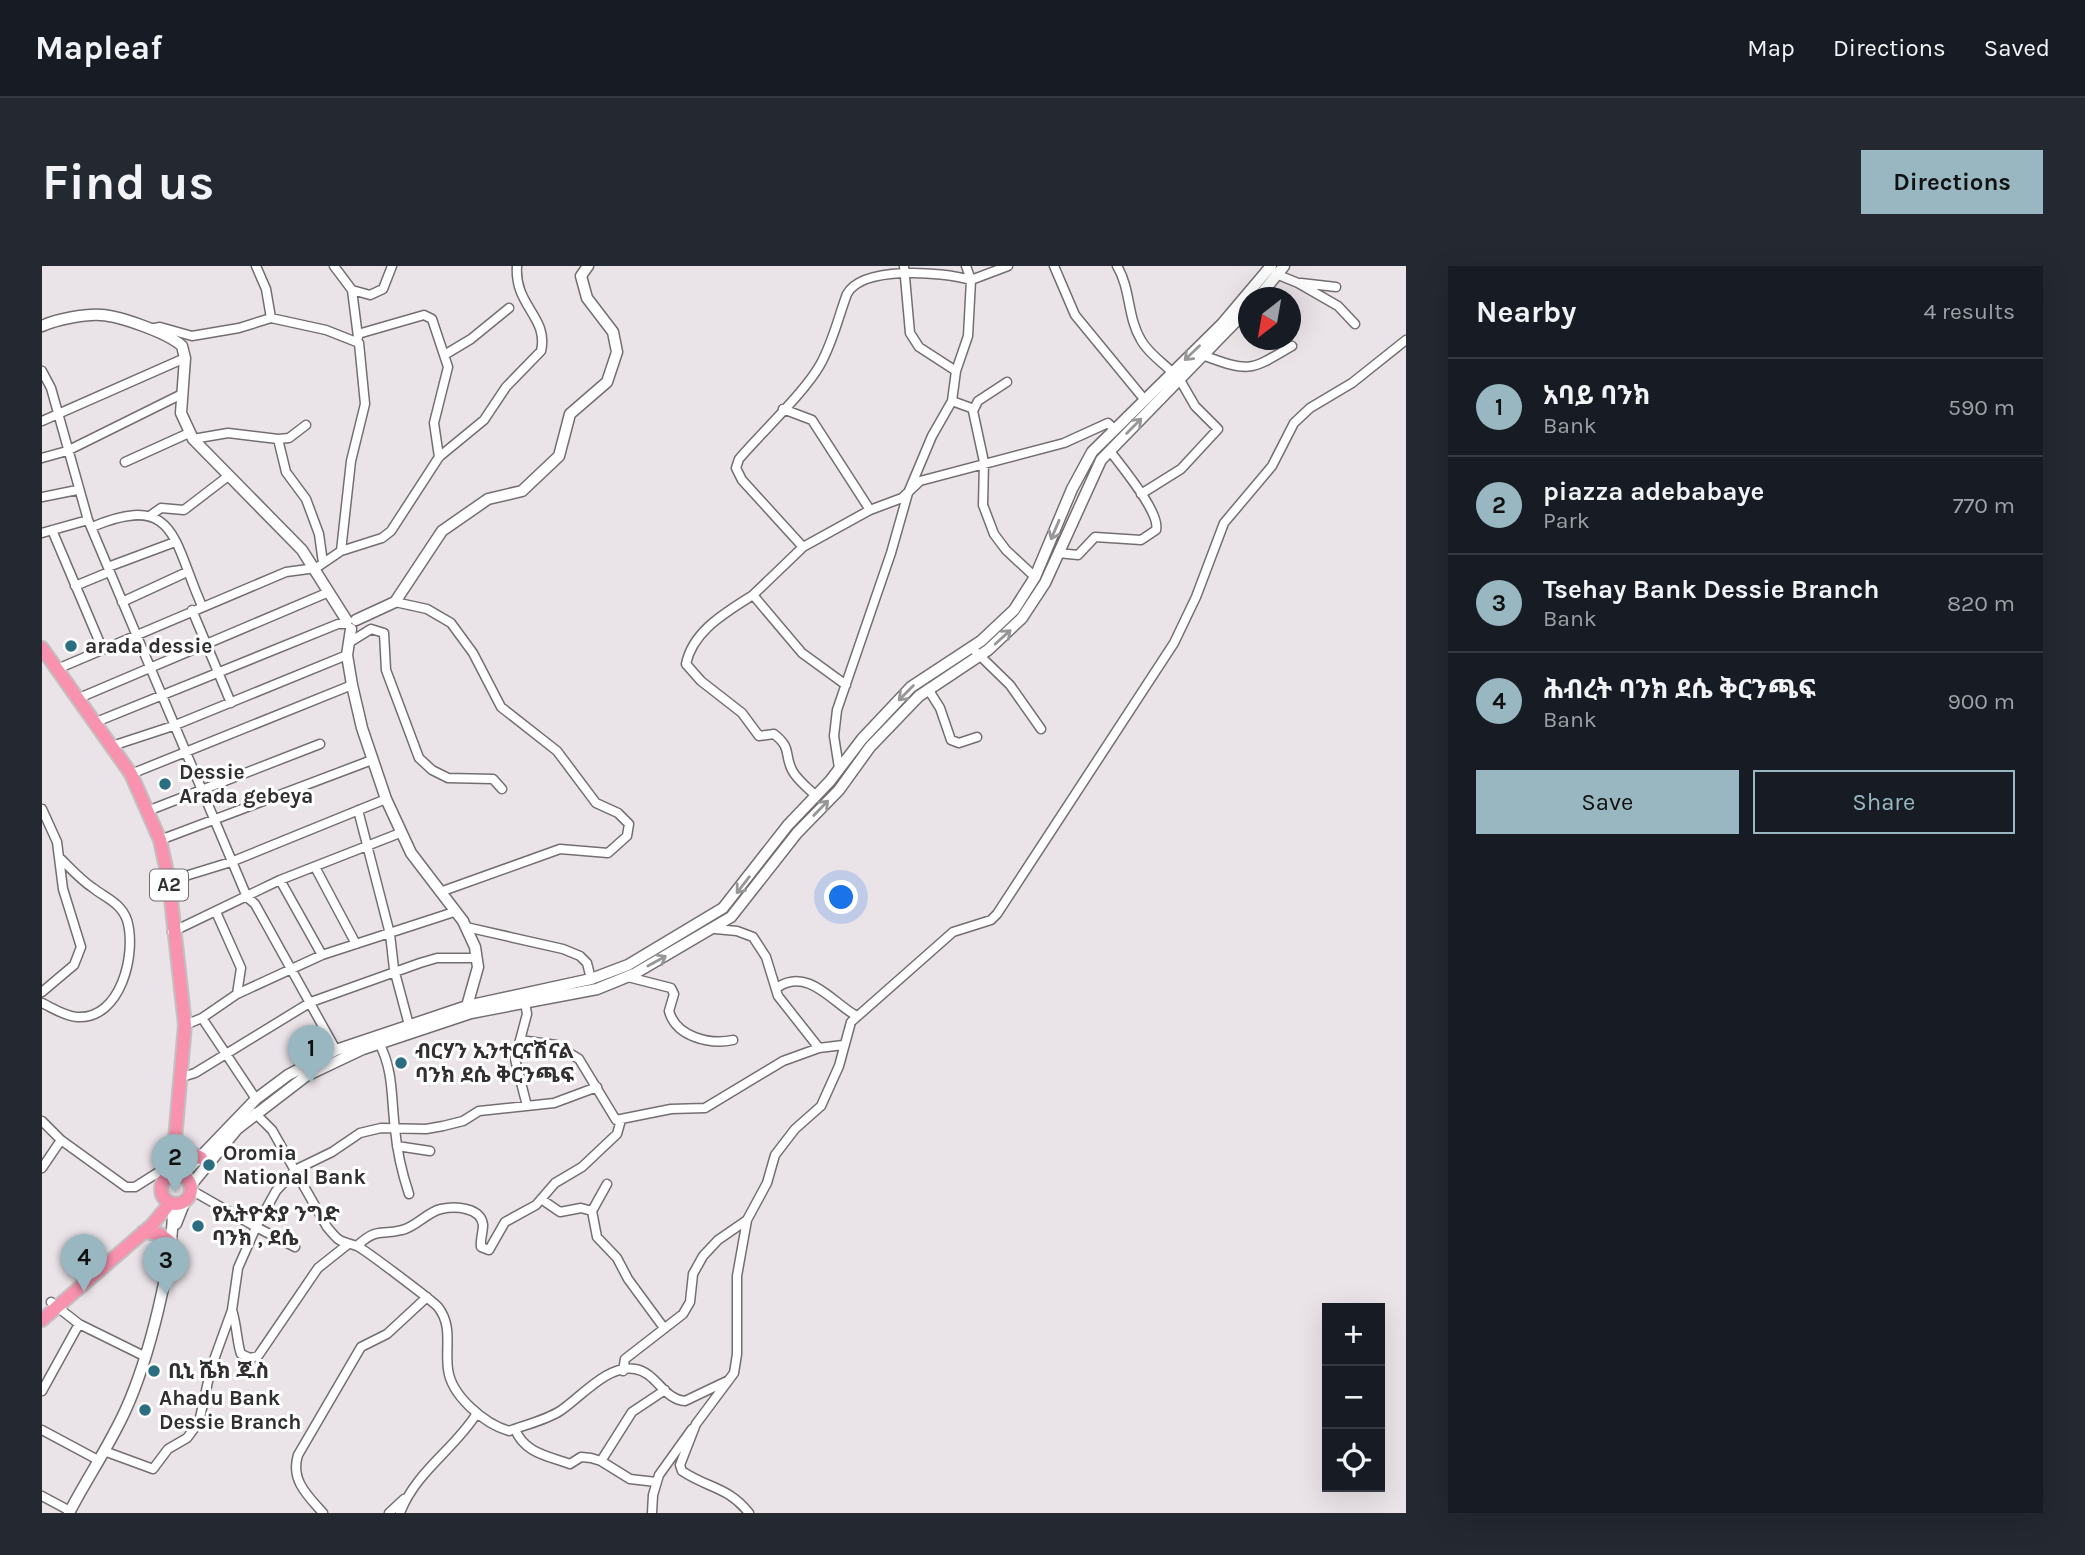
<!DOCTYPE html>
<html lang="en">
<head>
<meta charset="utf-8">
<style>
  body { margin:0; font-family:Karla,"Noto Sans Ethiopic",sans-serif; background:#242831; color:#f1f3f6 }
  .controls { position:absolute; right:21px; bottom:21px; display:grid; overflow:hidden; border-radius:0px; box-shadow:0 7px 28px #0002 }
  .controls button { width:63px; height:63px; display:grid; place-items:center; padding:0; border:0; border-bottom:2px solid #363941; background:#171b24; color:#f1f3f6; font:35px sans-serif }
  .compass { position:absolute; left:1196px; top:21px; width:63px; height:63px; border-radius:50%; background:#171b24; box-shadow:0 7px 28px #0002; rotate:211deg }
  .you { position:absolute; left:800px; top:632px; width:24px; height:24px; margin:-18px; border:5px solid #fff; border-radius:50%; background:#1a73e8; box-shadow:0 0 0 10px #1a73e833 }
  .badge { display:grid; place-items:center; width:46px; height:46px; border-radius:50%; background:#98b7c1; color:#111; font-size:23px; font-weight:700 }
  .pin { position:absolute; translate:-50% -58px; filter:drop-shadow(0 2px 4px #0008) }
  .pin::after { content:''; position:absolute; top:37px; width:24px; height:21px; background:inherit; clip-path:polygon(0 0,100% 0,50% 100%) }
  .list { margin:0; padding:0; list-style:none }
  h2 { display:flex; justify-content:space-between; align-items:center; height:91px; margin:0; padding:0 28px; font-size:30px }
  h2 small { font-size:23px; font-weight:400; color:#9ea1a6 }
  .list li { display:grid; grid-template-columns:46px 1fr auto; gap:21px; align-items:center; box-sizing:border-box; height:98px; padding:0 28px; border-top:2px solid #363941 }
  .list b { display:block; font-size:26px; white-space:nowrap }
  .list p { margin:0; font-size:23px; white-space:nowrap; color:#9ea1a6 }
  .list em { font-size:23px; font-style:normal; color:#9ea1a6 }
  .actions { display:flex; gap:14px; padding:21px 28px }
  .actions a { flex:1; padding:16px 0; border:2px solid #98b7c1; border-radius:0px; text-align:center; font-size:24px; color:#98b7c1 }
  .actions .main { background:#98b7c1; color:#111 }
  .icon { flex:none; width:38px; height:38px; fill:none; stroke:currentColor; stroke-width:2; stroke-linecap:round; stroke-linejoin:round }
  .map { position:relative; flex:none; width:1364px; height:1247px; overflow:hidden; border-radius:0px }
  header { display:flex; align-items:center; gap:42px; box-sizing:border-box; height:98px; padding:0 35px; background:#171b24; border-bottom:2px solid #363941 }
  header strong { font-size:33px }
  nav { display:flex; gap:38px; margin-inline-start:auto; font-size:24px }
  .intro { display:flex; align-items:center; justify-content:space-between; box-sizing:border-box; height:168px; padding:0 42px }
  h1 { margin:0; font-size:49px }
  .button { padding:18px 32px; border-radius:0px; background:#98b7c1; color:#111; font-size:24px; font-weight:700 }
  main { display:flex; gap:42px; padding:0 42px }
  aside { flex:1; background:#171b24; border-radius:0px; box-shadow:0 7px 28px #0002 }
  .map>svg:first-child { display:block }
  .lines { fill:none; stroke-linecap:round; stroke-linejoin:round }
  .minor-casing { stroke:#746e72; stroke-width:11 }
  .tertiary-casing { stroke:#746e72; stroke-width:13 }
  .trunk-casing { stroke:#c2c1c1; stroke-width:16 }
  .minor { stroke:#fff; stroke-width:8 }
  .tertiary { stroke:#fff; stroke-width:10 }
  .trunk { stroke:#f892ae; stroke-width:12 }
  .oneway { stroke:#989798 }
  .poi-dot { fill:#2c6e81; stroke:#fff; stroke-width:2.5 }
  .labels { text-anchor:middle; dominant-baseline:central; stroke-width:6; stroke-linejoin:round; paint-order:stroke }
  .shield { fill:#fff; stroke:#706d6f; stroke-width:2 }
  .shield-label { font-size:19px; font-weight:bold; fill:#322f31 }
  .poi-label { font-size:21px; font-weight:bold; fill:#322f31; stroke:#fff; text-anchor:start }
</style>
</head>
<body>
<header>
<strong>Mapleaf</strong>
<nav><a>Map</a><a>Directions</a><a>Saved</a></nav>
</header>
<div class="intro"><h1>Find us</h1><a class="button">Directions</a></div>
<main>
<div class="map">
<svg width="1364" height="1247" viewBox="0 0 1364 1247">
  <rect width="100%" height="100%" fill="#eae3e8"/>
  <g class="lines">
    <defs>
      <path id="minor" d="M214,0L224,23L229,52
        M292,0L310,24L316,71
        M862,0L868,67L877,81L914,105
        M1012,0L1033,49L1102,133
        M1075,0C1089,23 1085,51 1099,74C1106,87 1120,96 1130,106
        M1234,8L1256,17L1296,40L1313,58
        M1259,17L1294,21
        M310,24L328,29L341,23L350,0
        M316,68L382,49L390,53L406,101L392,157L397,191
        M404,88L429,73L467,42
        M1163,90C1209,107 1209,104 1250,80
        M0,105L9,122L46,254L205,631L213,638L294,784
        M965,116L936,135L931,145L942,196L941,239L952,268L964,284L993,311
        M910,135L932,143
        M741,143L770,154L828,244
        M0,155L143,92
        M151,173L186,167L236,173L244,206L264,233L277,268L281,297
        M236,173L247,172L264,159
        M0,192L25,185L140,128
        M83,196L147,167
        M1099,228L1139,203L1176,163L1153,140L1138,114
        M0,231L35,224
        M109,249L119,242L142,244L185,211
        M50,261C135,225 131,276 160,340
        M10,264L60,382
        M0,267L46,254
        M761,281L700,214L694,202L697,193C719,167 762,127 778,99C791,76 796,52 805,28C820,0 898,5 929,14L924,0
        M299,285L340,272L349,265L397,191L442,154L464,121L499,85C507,51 472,40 475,0
        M1016,287L1036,289L1053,271L1099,274L1114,264C1119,247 1079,200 1068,185
        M66,301L133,276
        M33,320L67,306
        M711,329C685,346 651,364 644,398L659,415L700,447L717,470L732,468C750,482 742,488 750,504C755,514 766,522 774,530
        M80,336L145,306
        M353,336L385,343L409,357L431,387L459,441L515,485L554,537L576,547L587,558L585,570L566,587L518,583L398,626
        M150,344L189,437
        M308,376L329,363L342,367L344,404L377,492L390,504L406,512L451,513L460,523
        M929,381L968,419L999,463
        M15,403L244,306L274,302L299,285L309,195L323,138L317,77L284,64L229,52L197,62L150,70L118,61L108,63
        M804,419L760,387L711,329L761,281L828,244L860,232L878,215L1022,177L1066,157L1072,163
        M886,423L898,442L909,474L917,477L935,471
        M37,432L287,326
        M54,456L296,358H304
        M70,480L131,460L305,389
        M797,502L792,470L795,444L849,287L866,227L890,170L910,135L914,105L926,70L929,14L966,0
        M89,508L310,419
        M0,543L15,576L21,623L39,681L32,699L0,726
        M108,544L278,478
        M316,544L348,668L352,703L367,759
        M118,574L330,494
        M273,601L314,678
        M238,614L280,689
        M127,615L189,596L344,533
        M174,646L199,702L195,728
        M424,661L521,683L538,690L545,697L549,713
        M673,663L695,665L711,671L724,691L736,730L777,782
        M130,666L238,614L358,567
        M586,711L629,722L632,728L627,745C634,771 668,779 691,774
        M736,721C766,702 789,735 813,749
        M482,731L485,748L473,793L485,840
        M0,737C11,742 22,750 35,751C79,754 95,687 85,654C79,637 64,632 51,622C39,614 29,603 19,593
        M160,752L214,833
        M143,759L160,752L195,728L280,689L412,646
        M478,774L514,779L537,793L574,854L629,843L663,842L741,795L777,782L801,779
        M337,777C352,805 349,833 353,863C355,885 360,907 367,928
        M140,811L153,807L269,736L378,697L395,692H435
        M213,847L230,864L285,961C299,978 297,974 315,980C322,983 392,1036 396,1041C411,1060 403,1081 406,1103C409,1130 443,1158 467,1165C483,1159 504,1154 518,1145C539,1131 566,1098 593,1103C614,1106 622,1134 643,1135L687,1114
        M0,855L19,874L84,921H93L131,897
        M355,880L388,885
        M0,902L19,874
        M149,924L214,961L234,925L253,904L290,886L318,867L339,862L384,863L401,860L421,855L437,845L512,837L555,821
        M499,933L518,946L539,942L550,945L555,971L575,992L586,1013L622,1062
        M550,945L565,918
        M315,980C335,961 338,970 360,964C374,961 385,946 399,943C413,940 439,941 441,959C441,966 438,974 439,981L447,984L463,956L494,939L513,917L540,901L575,868L579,854
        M9,1036L37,1058L102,1090
        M190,1044C195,1059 195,1078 199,1088L208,1092L216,1090L276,1002L305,979
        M581,1105L583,1093L641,1048L648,1036L651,1008L661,990L676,974L705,954
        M0,1125L37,1058
        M473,1163C482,1187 506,1190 528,1198L539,1191L549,1192L559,1195L588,1213L614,1216
        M0,1164L56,1194
        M62,1185L111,1203L126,1183L145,1172L157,1156L169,1102L190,1044L196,1002L214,961L253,981
        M559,1195L590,1146L623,1124
        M0,1230L28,1245
        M281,1247C266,1230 248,1214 256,1189L319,1081L345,1068L385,1031
        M347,1247L362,1233
        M358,1247C374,1205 413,1183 435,1147
        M610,1247L611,1229L617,1209L650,1163
        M707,1247C685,1220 667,1223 640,1205L638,1199L654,1158L692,1107L695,1088V1010L705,954L725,917L733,889L753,863L779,840L797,800L809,756L911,666L949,654L955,648L1132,377L1154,331L1182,257L1230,200L1252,157L1268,142L1310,117L1364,74"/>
      <path id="tertiary" d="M1216,32L1242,0
        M0,60C15,53 43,48 59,49C78,50 126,67 140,80L143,92L139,147L151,173L260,284L305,355
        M314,354L353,336L400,265L446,233L480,225L517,190L528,148L565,116L575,86L571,66L545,32L539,10L546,0
        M309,363L305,389L310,419L320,462L344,533L369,587L421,655L433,681L436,701L425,740
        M140,910L214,833L246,809L294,784L425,740L549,713L586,699L681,642L746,559L788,515L820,473L869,421L939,375L972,344L993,311L1030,223L1050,186L1180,58L1229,0
        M149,919L195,863L264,810L321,783L429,747L555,723L592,708L689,651L755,567L797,524L828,481L877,430L946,384L980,352L1003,317L1059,194L1206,43
        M134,958L143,935
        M27,1247C45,1212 68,1179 84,1143C107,1092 132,994 131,938"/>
      <path id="trunk" d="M0,382L89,508L118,574L127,615L143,759L133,873L137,909
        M133,880L159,892
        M119 923a15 15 0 1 1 30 0a15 15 0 1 1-30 0Z
        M101,966L118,968L130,978
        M0,1054L110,959L128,937"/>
    </defs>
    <use href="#minor" class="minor-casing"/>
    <use href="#tertiary" class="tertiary-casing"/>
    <use href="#trunk" class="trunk-casing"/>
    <use href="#minor" class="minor"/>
    <use href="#tertiary" class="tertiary"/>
    <use href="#trunk" class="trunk"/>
  </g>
  <defs><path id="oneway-shaft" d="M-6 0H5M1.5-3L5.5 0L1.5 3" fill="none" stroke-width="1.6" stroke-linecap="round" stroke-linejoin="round" transform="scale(1.75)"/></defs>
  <g class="oneway">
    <use href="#oneway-shaft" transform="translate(1150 87) rotate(136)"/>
    <use href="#oneway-shaft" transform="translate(1092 160) rotate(-45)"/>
    <use href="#oneway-shaft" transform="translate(1013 264) rotate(113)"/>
    <use href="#oneway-shaft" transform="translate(961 371) rotate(-42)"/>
    <use href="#oneway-shaft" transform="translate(864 427) rotate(135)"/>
    <use href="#oneway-shaft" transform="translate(779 542) rotate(-46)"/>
    <use href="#oneway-shaft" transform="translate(701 619) rotate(128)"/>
    <use href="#oneway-shaft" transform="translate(615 695) rotate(-29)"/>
  </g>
  <g class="poi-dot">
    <circle cx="29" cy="380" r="7"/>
    <circle cx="123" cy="518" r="7"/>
    <circle cx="359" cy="797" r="7"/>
    <circle cx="167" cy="899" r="7"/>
    <circle cx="156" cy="960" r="7"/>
    <circle cx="112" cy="1105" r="7"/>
    <circle cx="103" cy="1144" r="7"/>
  </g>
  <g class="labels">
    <rect class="shield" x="108" y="603.5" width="38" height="31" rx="5"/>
    <g class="shield-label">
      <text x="127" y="619">A2</text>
    </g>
    <g class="poi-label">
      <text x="43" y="380">arada dessie</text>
      <text x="137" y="506">Dessie<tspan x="137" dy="24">Arada gebeya</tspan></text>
      <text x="373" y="785">ብርሃን ኢንተርናሽናል<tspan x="373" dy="24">ባንክ ደሴ ቅርንጫፍ</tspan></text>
      <text x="181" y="887">Oromia<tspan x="181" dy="24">National Bank</tspan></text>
      <text x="170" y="948">የኢትዮጵያ ንግድ<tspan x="170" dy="24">ባንክ , ደሴ</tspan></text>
      <text x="126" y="1105">ቢኒ ሼክ ጁስ</text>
      <text x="117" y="1132">Ahadu Bank<tspan x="117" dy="24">Dessie Branch</tspan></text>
    </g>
  </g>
</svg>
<div class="controls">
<button>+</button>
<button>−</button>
<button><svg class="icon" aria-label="locate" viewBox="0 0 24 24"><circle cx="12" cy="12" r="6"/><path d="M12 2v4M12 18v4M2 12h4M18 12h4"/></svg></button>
</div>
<svg class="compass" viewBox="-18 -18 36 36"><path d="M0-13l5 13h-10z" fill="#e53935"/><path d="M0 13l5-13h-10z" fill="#9ea1a6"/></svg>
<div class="you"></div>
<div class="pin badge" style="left:269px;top:817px">1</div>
<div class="pin badge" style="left:133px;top:926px">2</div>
<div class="pin badge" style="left:124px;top:1029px">3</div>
<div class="pin badge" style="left:42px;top:1026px">4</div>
</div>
<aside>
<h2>Nearby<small>4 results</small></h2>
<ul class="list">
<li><span class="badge">1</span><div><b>አባይ ባንክ</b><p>Bank</p></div><em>590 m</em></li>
<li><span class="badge">2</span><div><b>piazza adebabaye</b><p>Park</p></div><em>770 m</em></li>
<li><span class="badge">3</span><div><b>Tsehay Bank Dessie Branch</b><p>Bank</p></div><em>820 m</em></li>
<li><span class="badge">4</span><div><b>ሕብረት ባንክ ደሴ ቅርንጫፍ</b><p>Bank</p></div><em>900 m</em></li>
</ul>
<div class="actions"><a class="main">Save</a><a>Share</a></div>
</aside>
</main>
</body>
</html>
